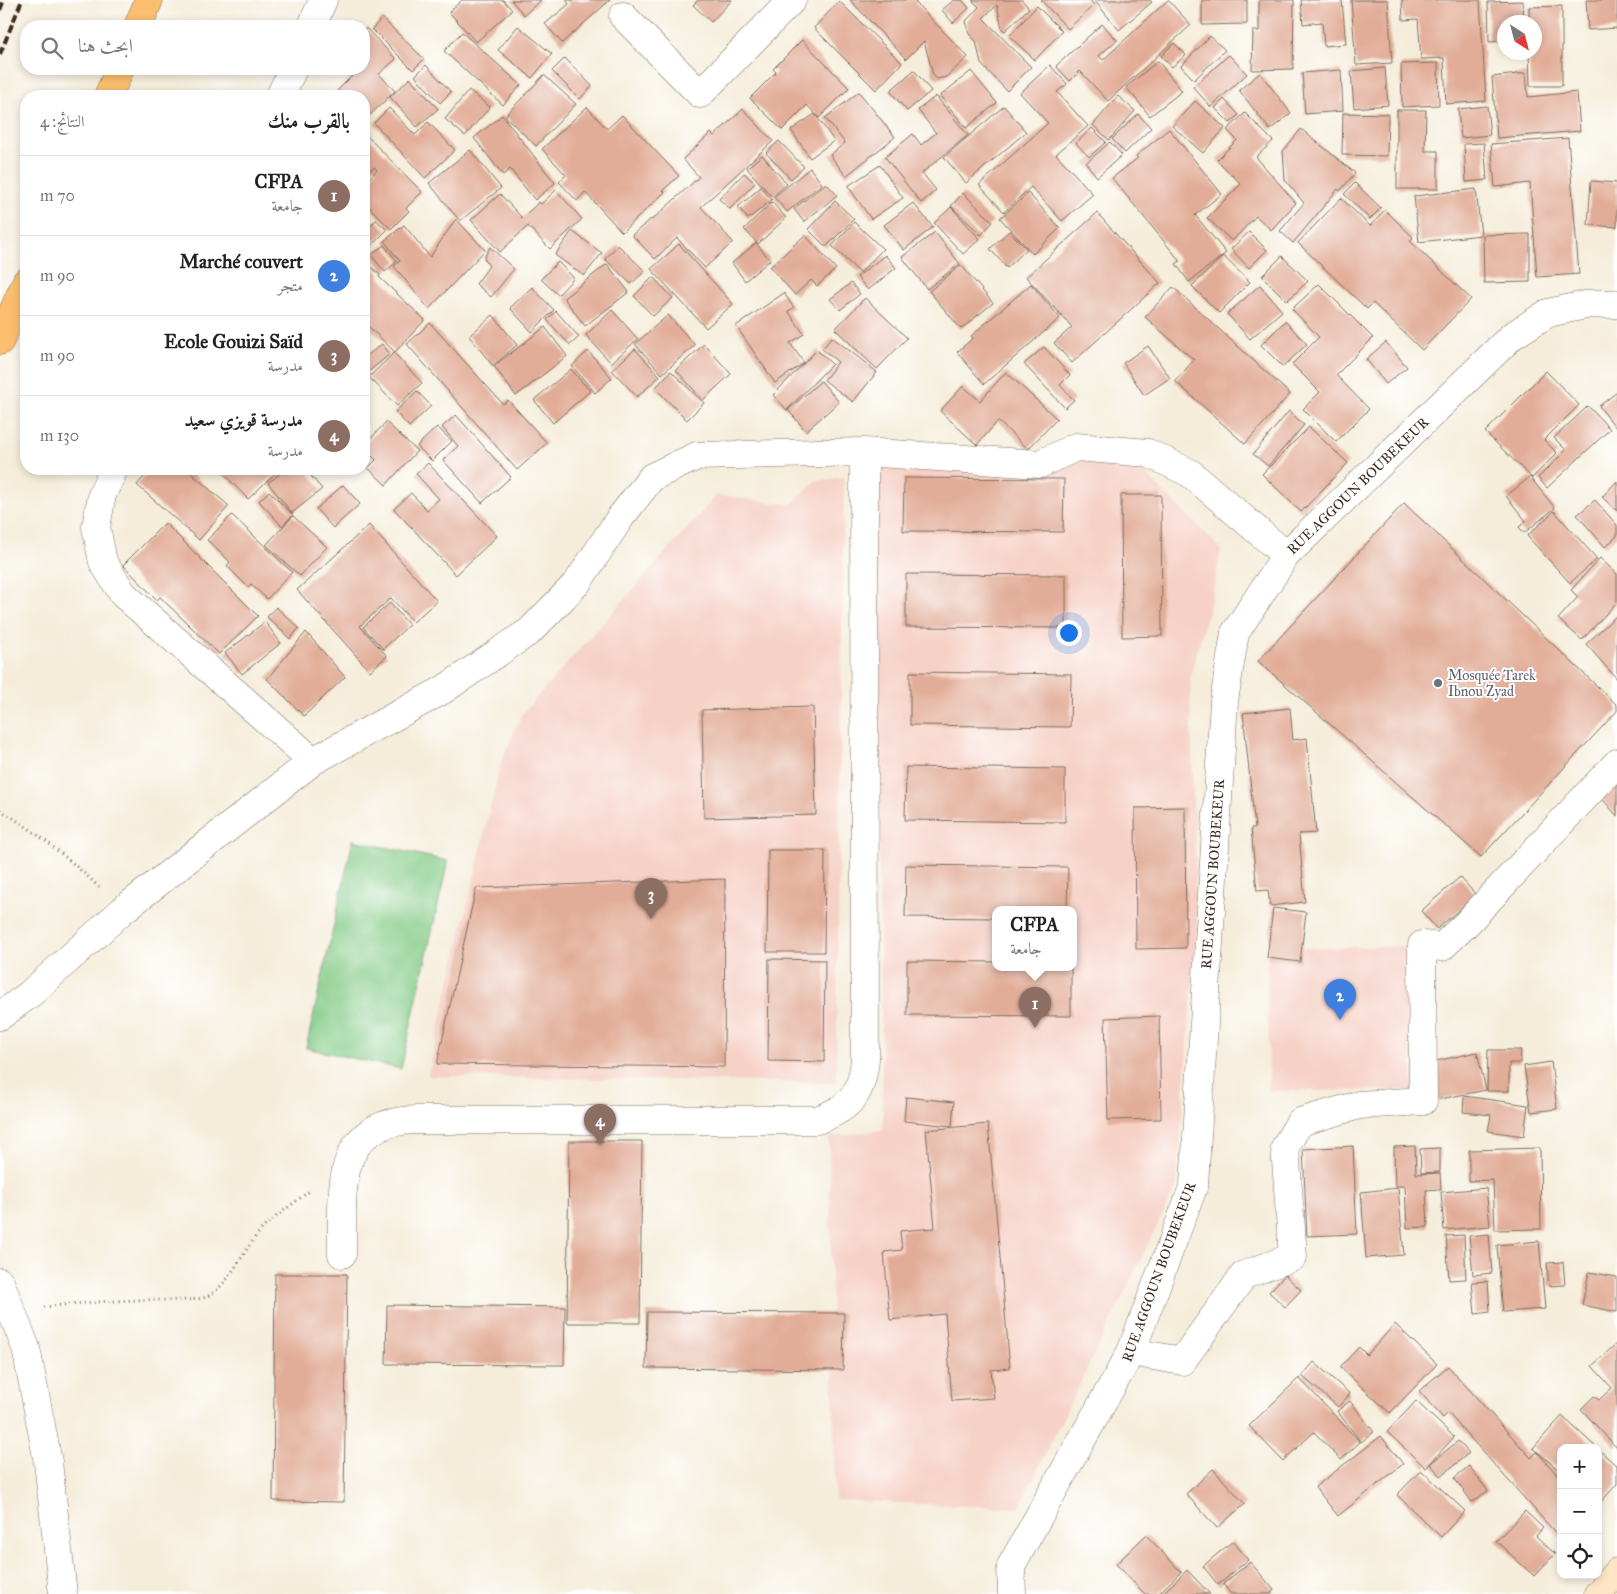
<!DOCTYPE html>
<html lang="ar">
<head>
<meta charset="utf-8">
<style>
  body { margin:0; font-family:"IM FELL Great Primer",Amiri,serif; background:#f2f2f2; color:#222; direction:rtl }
  .controls { position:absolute; right:15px; bottom:15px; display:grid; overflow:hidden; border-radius:10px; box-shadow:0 2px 8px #0003 }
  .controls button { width:45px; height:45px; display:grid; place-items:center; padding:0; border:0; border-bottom:1px solid #e0e0e0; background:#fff; color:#222; font:25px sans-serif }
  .compass { position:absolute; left:1497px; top:15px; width:45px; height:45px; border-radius:50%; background:#fff; box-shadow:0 2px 8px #0003; rotate:144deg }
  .you { position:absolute; left:1068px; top:632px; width:18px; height:18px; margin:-12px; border:4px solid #fff; border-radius:50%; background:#1a73e8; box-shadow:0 0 0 8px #1a73e833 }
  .badge { display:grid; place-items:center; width:32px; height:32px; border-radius:50%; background:#c8321e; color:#fff; font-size:16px; font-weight:700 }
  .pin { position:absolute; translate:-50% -41px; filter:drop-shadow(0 1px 2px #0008) }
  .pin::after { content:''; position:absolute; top:26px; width:18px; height:15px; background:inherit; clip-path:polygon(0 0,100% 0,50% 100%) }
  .popup { position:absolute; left:992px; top:906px; width:85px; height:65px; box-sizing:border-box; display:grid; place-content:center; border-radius:10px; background:#fff; filter:drop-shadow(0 1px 4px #0005); font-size:16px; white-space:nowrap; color:#767676 }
  .popup b { font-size:19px; color:#222 }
  .popup::after { content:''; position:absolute; left:50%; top:100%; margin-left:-10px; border:10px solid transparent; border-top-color:#fff }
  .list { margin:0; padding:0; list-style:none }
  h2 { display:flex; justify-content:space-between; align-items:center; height:65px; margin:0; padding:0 20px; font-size:21px }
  h2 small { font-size:16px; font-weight:400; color:#767676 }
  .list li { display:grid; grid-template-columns:32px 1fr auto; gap:15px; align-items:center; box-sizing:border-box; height:80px; padding:0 20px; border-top:1px solid #e0e0e0 }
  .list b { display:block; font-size:19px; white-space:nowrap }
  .list p { margin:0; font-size:16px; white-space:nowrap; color:#767676 }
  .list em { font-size:16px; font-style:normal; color:#767676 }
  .icon { flex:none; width:28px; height:28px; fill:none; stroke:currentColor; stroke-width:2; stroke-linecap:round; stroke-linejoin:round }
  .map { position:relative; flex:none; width:1617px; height:1594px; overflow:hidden; direction:ltr }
  .search { position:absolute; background:#fff; box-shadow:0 2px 8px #0003; left:20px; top:20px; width:350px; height:55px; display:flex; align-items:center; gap:12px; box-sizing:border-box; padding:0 18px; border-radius:20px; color:#767676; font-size:19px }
  .panel { position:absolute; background:#fff; box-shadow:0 2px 8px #0003; left:20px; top:90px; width:350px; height:385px; border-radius:20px; direction:rtl }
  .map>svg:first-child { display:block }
  .built { fill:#f6d1c6; fill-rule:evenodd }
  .green { fill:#83ca85; stroke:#5f7a52 }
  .building { fill:#e2ad98 }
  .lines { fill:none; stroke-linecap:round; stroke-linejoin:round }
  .street-casing { stroke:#7c6e60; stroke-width:29 }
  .secondary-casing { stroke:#7c6e60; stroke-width:29 }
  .primary-casing { stroke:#7c6e60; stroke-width:29 }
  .path { stroke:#7c6e60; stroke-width:3; stroke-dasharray:1 4; stroke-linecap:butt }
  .street { stroke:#fff; stroke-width:28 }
  .secondary { stroke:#fde5c5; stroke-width:28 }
  .primary { stroke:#fabe6e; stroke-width:28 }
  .rail { stroke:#3b2a1e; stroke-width:4; stroke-dasharray:8 4; stroke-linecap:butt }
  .worship-dot { fill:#6b7280; stroke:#fff; stroke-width:2 }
  .labels { text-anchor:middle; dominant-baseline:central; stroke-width:4; stroke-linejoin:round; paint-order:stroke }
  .street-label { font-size:14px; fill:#3b2a1e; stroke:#fff }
  .worship-label { font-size:14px; fill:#5b616d; stroke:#fff; text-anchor:start }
</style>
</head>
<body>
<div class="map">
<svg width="1617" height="1594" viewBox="0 0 1617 1594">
  <rect width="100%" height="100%" fill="#fff"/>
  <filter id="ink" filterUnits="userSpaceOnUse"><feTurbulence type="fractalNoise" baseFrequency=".02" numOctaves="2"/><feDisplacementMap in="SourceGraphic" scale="10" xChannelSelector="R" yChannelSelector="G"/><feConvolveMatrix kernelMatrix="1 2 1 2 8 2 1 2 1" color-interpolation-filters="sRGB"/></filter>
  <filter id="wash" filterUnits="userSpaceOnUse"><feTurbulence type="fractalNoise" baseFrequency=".0096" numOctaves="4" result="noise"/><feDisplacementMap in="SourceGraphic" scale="20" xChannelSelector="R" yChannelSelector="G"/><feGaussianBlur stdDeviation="1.12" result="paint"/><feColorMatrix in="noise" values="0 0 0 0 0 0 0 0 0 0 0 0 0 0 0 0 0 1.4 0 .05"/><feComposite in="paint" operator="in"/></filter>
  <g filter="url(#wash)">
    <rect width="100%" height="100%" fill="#f5edda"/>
    <path class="built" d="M1126,454L1221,549L1212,596L1190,678L1197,927L1177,1185L1019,1508L835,1500L829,1137L883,1130L873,456ZM996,909H1074V967H996Z
      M844,477L836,1083L428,1076L501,762L522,714L717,495L790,505L816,481Z
      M1410,946L1413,1090L1269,1091L1267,949Z"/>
    <path class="green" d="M353,840L448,861L401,1069L306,1048Z"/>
    <g id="blocks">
      <path class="building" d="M462,0H503L512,10L476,42L449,12Z
        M511,0H541L524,15Z
        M566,0H610L562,43L545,24L569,4Z
        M698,0H732L711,22L693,5Z
        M850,0H917L915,2L968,57L946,77L937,79L933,75L924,41L906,59Z
        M954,0H962L969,8L953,23L942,10Z
        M972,0H1022L1029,8L1005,31L1002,29L997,5L983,18L1031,67L1007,91L981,64L976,41L969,34L966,21L979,7Z
        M1041,0H1090L1094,5L1068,29Z
        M1094,0H1150L1152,2L1119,30Z
        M1168,0L1191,25L1108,101L1080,71L1070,81L1056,66L1102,24L1117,40L1099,56L1103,60Z
        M1202,0H1247V24L1202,25Z
        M1259,0H1294L1293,69L1252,70L1253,31H1259Z
        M1301,0H1342L1346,44L1324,46L1322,22L1303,24Z
        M1351,0H1388L1392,63L1356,65Z
        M1402,0H1480L1486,101L1446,104L1444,58L1421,59L1418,19L1403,20Z
        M1586,0H1617V28L1588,30Z
        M839,1L902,63L876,90L814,28Z
        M1523,1L1524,22H1504V41L1489,42L1488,2Z
        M1037,6L1062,31L1035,60L1009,36Z
        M1562,6V86H1530L1529,52H1534V22H1529V7Z
        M382,18L424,59L413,70L372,29Z
        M518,26L552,54L532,78L498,50Z
        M366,28L396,59L379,74L395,91L365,120L364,96H341L337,91L357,71L354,69H364V31Z
        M462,32L521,85L503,105L444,51Z
        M1210,36L1225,50L1194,80L1181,66Z
        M802,40L849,88L819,118L807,105L782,130L750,98L776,72L773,69Z
        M1174,43L1186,55L1172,67L1161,56Z
        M1229,55L1247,74L1211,107L1193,87Z
        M565,58L592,86L580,99L552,71Z
        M1158,61L1182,91L1150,116L1126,87Z
        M1438,63L1439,105L1402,107L1401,64Z
        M426,65L451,92L440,103L415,76Z
        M1050,65L1067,84L1057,92L1088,126L1056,154L1093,194L1062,221L1031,187L1004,212L979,185L1048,123L1020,93Z
        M1385,68L1388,105L1354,108L1351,71Z
        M914,70L931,91L907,111L890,91Z
        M1341,70L1343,111L1305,114L1302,73Z
        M971,71L997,103L966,128L940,96Z
        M1260,73L1291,113L1270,130L1239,90Z
        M1526,73L1528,97L1577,92L1580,131L1497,138L1492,77Z
        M544,75L576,104L536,146L505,116Z
        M410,78L438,109L417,127L390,97Z
        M469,90L490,107L465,136L445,119Z
        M859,92L895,137L846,176L830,155L845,143L825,118Z
        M936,96L968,135L922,173L936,190L921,203L885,157L913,134L921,145L936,133L918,110Z
        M1118,96L1135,111L1109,140L1093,125Z
        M1224,99L1239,115L1230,123L1215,108Z
        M1195,101L1225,128L1203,153L1172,126Z
        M1004,106L1026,132L966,183L944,157Z
        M1487,106L1490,135L1461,138L1458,109Z
        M587,107L607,129L622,115L679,176L663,190L665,192L622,232L585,192L577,201L559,182L566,175L542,149Z
        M389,108L415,135L428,122L455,150L425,178L374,123Z
        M743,109L773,141L701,207L733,242L705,268L677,238L655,259L632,235L651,219L652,220L699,177L683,159L711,133L714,136Z
        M1397,110H1426L1425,151H1438V189H1397Z
        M1245,113L1273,141L1256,157L1296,203L1271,230L1256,216L1232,241L1207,218L1241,184L1217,160L1237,140L1227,130Z
        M1343,113L1388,114L1387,156L1342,155Z
        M815,114L834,141L810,158L791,130Z
        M1138,114L1151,128L1125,153L1112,139Z
        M502,115L555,183L535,200L510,169L503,175L474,138Z
        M1092,128L1106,142L1089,157L1076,143Z
        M1169,129L1222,194L1195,215L1226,253L1189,282L1176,264L1180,261L1112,178L1138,158L1136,156Z
        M1301,129L1355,173L1340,191L1338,189L1293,243L1280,231L1304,203L1285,180L1283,151Z
        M364,133L422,192L406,208L409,211L391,229L364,202V184L377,170L374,167L364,177Z
        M1568,138L1579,274L1537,277L1530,183L1495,187L1491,144Z
        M779,141L804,167L791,179L766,153Z
        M1110,142L1122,155L1097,177L1086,163Z
        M1484,143L1487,180L1466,182L1464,144Z
        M470,150L501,188L460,221L429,183Z
        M762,155L787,184L772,197L747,168Z
        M880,165L903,198L871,219L848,186Z
        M810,168L822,184L787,212L774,197Z
        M744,173L755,183L730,209L719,199Z
        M1591,181L1617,183V227L1588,225Z
        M826,183L837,195L804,222L794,209Z
        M1355,183L1381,208L1370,219L1344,194Z
        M761,187L772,200L748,219L738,207Z
        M1476,189L1481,235L1419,242L1414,196Z
        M556,190L582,219L550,249L528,226L500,252L471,220L500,194L522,218L539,202L541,204Z
        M963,193L993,222L981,235L951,206Z
        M1028,193L1060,228L1033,254L1000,218Z
        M1341,198L1370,226L1385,210L1413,237L1410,241L1471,299L1422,350L1373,303L1367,309L1298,243Z
        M835,201L854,219L826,247L808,229Z
        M772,202L786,218L758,244L744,229Z
        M913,203L933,227L904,250L884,225Z
        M951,207L980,239L963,254L934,223Z
        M1097,213L1160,283L1072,363L1054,343L1072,327L1026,277Z
        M456,219L485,250L429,309L394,266L400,261L384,241L404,225L430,257Z
        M376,220L387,230L364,253V232Z
        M854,222L883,249L860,273L832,246Z
        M572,231L602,253L584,276L555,255Z
        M1009,231L1027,249L1007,268L990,249Z
        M935,232L960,264L927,289L902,257Z
        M1249,232L1267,250L1249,268L1231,249Z
        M1530,234V282L1484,283L1483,235Z
        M805,235L836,269L817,286L811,280L795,295L770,267Z
        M756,243L770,260L745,281L732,263Z
        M679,244L733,304L706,328L651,269Z
        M384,245L397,261L385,272L371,255Z
        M618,245L645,271L631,284L605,259Z
        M490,247L514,269L491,297L476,284L489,266L484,258Z
        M885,255L896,268L868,290L857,277Z
        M1223,256L1250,282L1219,313L1192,286Z
        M1282,256L1308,281L1287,301L1262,276Z
        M558,262L574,278L558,295L541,279Z
        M368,264L380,275L379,277L425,320L395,352L367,325L368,323L364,319V269Z
        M607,264L629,292L585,326L564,298Z
        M961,265L993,303L961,329L929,291Z
        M653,277L673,298L653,316L634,296Z
        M851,283L860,294L840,310L830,299Z
        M1031,284L1060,318L984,384L957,352L973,338L971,336Z
        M1319,284L1373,338L1336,375L1369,409L1336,442L1303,409L1320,392L1292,364L1319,337L1292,309Z
        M1260,285L1282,311L1250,339L1227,314Z
        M532,287L554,310L532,332L510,308Z
        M1173,287L1290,394L1245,444L1175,381L1194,360L1145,317Z
        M784,293L794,308L788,311L804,334L790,343L804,363L775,383L736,326Z
        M865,298L907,338L877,369L835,329Z
        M612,310L638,339L611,363L586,335Z
        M556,311L579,337L570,345L547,320Z
        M493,315L517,345L493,366L469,336Z
        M668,315L695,345L662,374L635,344Z
        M1285,321L1307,344L1283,367L1261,345Z
        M430,323L503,404L508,400L547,443L517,470L407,344Z
        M545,327L567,356L516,396L494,366Z
        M832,337L877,372L853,402L824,380L838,362L822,349Z
        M1386,342L1407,367L1386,384L1366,359Z
        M382,344L390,354L367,373L364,369V358Z
        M704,344L731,374L703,400L676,370Z
        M1148,346L1170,378L1144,395L1123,363Z
        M1044,347L1070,375L1060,385L1074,400L1065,408L1024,364Z
        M635,349L660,376L637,397L612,370Z
        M817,350L832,364L787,410L773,395Z
        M588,351L612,378L595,393L572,366Z
        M394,353L422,383L397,406L369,377Z
        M571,369L590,391L553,423L534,400Z
        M671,371L704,403L687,420L655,388Z
        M1546,371L1579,405L1544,440L1557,453L1532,478L1485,432Z
        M1006,372L1057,419L1028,449L998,421L977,445L940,411L963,386L980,401Z
        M821,381L839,402L806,431L788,410Z
        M417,391L431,406L409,427L395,412Z
        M1617,392V429L1599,406Z
        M1588,406L1610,429L1547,488L1538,478L1566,450L1554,438Z
        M1289,411L1304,425L1268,466L1253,454Z
        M456,415L511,477L482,503L443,460L458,446L442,427Z
        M386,422L417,451L386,485L368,468L376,460L364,448V446Z
        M437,427L452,441L432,461L417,446Z
        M1309,427L1348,463L1301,512L1262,474Z
        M428,463L497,536L456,575L394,509L411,493L427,510L439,499L416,474Z
        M151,469H186L229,506L199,540L137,485Z
        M219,469H280L248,499Z
        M286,469H305L322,489L292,513L268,483Z
        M1530,477L1555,508L1524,533L1519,527L1526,521L1506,496Z
        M904,478L1064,479L1063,532L903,531Z
        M1617,481V511L1602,497Z
        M343,485L360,504L333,528L316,509Z
        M269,491L293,515L282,526L259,501Z
        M1121,495H1161L1162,636L1122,637Z
        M1595,500L1617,525V536L1605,547L1577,515Z
        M1404,503L1617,705V711L1481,857L1258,661Z
        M1554,511L1597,559L1570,583L1527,536Z
        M232,515L292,572L267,599L251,584L248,587L227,566L230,562L207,540Z
        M293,516L327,547L300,576L266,545Z
        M165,523L258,616L219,654L160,597L157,600L123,565Z
        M369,525L437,601L413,622L391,598L360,626L387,656L370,671L297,590Z
        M1600,558L1617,574V602L1582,640L1558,619L1578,597L1571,590Z
        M906,574L1066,575V628L906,627Z
        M390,603L409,625L383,649L363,627Z
        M276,607L299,628L290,639L267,617Z
        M1617,615V679L1586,644Z
        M265,622L281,643L242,674L225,653Z
        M306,632L345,677L304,716L267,679Z
        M910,672L1071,674L1070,727L910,725Z
        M813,707L816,815L704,818L702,710Z
        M1290,708L1293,740L1307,738L1316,833L1299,834L1305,902L1270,906L1268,890L1257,891L1251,828H1255L1243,713Z
        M906,767L1065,769V822L905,820Z
        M1617,780V816L1599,795Z
        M1185,807L1186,948L1136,949L1135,808Z
        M768,850H825L824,952H767Z
        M906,865L1068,867L1067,909H996V918L905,917Z
        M1460,877L1476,895L1437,929L1421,911Z
        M725,879L724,1067L437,1064L476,888Z
        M1273,908L1306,912L1300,962L1267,958Z
        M769,959L825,960L824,1062L768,1061Z
        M907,961L996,962V967H1071V1016L907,1015Z
        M1159,1016L1161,1119L1108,1120L1105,1018Z
        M1488,1050H1521L1520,1063H1509V1091H1487Z
        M1477,1052L1486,1090L1435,1100L1427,1063Z
        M1551,1062L1557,1109L1531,1112L1524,1066Z
        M1464,1096L1528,1105L1524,1136L1488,1131L1491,1115L1463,1112Z
        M906,1097L954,1102L952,1126L904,1121Z
        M988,1124L1010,1368L991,1370L994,1398L952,1401L945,1314L890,1320L884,1252L902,1250L900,1231L935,1228L926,1130Z
        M569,1141H642L640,1323H567Z
        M1353,1146L1357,1234L1307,1236L1303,1149Z
        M1415,1146L1416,1174L1440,1173L1441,1189L1426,1190L1428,1227L1407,1228L1405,1186H1395L1394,1147Z
        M1440,1148V1172L1421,1173L1420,1149Z
        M1540,1148L1541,1229L1495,1230L1493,1180L1469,1181V1150Z
        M1398,1188L1404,1255L1366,1258L1361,1192Z
        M1486,1188L1490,1226L1444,1230L1441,1192Z
        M1489,1234L1492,1273L1473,1275L1469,1236Z
        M1464,1235L1466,1279L1449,1280L1446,1236Z
        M1539,1241L1545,1309L1503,1312L1497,1245Z
        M1563,1262L1565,1285L1549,1286L1547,1263Z
        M1589,1272L1617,1277V1312L1582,1305Z
        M275,1274H347L344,1502L273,1501Z
        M1285,1275L1301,1290L1285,1307L1269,1292Z
        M1488,1281L1490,1312L1475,1314L1472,1282Z
        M387,1305L565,1307L564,1365L386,1364Z
        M647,1312L844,1313L843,1370L646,1368Z
        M1395,1324L1437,1364L1390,1413L1340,1367L1359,1347L1367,1355Z
        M1617,1343V1448L1581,1409L1594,1396L1599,1400L1612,1388L1592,1366Z
        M1314,1362L1350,1394L1338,1407L1302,1376Z
        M1448,1366L1531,1458L1537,1452L1561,1479V1539L1448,1413L1443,1418L1419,1391Z
        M1299,1378L1360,1442L1341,1460L1314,1432L1283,1461L1249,1426Z
        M1350,1401L1374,1432L1361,1442L1337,1411Z
        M1416,1401L1454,1437L1426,1468L1387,1432Z
        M1562,1416L1597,1448H1561V1472L1533,1448Z
        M1381,1436L1403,1464L1338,1516L1315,1487Z
        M1458,1441L1469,1453L1441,1476L1430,1464Z
        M1598,1449L1617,1466V1484L1598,1505Z
        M1469,1466L1488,1491L1472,1502L1454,1478Z
        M1213,1469L1245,1504L1217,1528L1186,1494Z
        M1421,1470L1465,1511L1441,1537L1397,1495Z
        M1525,1511L1543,1528L1536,1536L1555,1554L1534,1576L1496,1541Z
        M1146,1535L1181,1572L1158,1594H1145L1116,1564Z
        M1233,1541L1248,1560L1218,1585L1203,1566Z
        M1250,1562L1274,1590L1270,1594H1231L1223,1584Z
        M1187,1570L1210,1594H1162Z"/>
    </g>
  </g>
  <g filter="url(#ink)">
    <use href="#blocks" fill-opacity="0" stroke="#7c6e60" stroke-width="1"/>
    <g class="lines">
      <defs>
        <path id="street" d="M623,16L700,94L792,0
          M312,26L323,0
          M280,96L293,69
          M114,469L102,495L96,527L103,562L123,594L313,761L443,690L530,631L577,583L620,518L652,477L697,456L864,452L1040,464L1076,447L1148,453L1190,473L1286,555
          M0,1016L30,994L123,910L313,761
          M342,1254C343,1192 331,1122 416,1120H817C851,1108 862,1094 865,1059L864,452
          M0,1282L26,1348L48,1462L63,1594
          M1131,1352L1182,1361L1244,1275L1293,1257L1285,1147L1300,1122L1359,1105L1423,1101L1422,945L1442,947L1466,924L1617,763
          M1012,1594L1011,1566L1131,1352L1194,1185L1224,701L1235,633L1286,555L1512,336L1548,313L1590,304H1617"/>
        <path id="secondary" d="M1598,1594L1617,1572"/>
        <path id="primary" d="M138,26L149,0
          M108,96L120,69
          M0,341L26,282"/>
      </defs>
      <use href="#street" class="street-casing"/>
      <use href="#secondary" class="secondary-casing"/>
      <use href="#primary" class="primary-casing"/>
      <path class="path" d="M0,810C36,831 69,859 99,887
        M44,1307C76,1303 108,1301 140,1300C157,1299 193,1303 208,1296C230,1285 245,1246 263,1228C278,1214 295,1202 311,1190"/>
      <use href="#street" class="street"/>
      <use href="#secondary" class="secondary"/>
      <use href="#primary" class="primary"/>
      <path class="rail" d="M0,10L4,0
        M0,54L22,0"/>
    </g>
  </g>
  <circle class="worship-dot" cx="1438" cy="683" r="5"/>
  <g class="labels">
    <g class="street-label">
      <text transform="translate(1358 486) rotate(-44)">RUE AGGOUN BOUBEKEUR</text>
      <text transform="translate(1213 874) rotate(-86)">RUE AGGOUN BOUBEKEUR</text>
      <text transform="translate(1159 1272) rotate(-70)">RUE AGGOUN BOUBEKEUR</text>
    </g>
    <g class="worship-label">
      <text x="1448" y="675">Mosquée Tarek<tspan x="1448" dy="16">Ibnou Zyad</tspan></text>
    </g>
  </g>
</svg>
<div class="controls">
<button>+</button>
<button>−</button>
<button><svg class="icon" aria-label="locate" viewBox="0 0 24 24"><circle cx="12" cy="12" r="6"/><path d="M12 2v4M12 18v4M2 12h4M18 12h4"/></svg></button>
</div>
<svg class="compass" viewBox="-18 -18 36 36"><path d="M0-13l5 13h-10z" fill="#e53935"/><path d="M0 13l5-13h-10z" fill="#767676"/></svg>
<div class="you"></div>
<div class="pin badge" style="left:1035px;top:1028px;background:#8d6e63">1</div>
<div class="popup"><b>CFPA</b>جامعة</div>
<div class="pin badge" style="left:1340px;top:1020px;background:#3f7fe0">2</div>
<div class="pin badge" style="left:651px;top:919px;background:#8d6e63">3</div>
<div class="pin badge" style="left:600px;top:1145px;background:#8d6e63">4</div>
<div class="search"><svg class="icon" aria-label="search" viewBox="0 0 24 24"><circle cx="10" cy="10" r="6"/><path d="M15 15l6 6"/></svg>ابحث هنا</div>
<section class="panel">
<h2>بالقرب منك<small>النتائج: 4</small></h2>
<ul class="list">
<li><span class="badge" style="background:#8d6e63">1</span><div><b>CFPA</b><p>جامعة</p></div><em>70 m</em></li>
<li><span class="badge" style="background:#3f7fe0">2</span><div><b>Marché couvert</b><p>متجر</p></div><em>90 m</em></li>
<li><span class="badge" style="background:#8d6e63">3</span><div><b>Ecole Gouizi Saïd</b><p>مدرسة</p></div><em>90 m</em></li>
<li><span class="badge" style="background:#8d6e63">4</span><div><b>مدرسة قويزي سعيد</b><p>مدرسة</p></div><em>130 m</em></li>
</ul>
</section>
</div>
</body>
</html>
